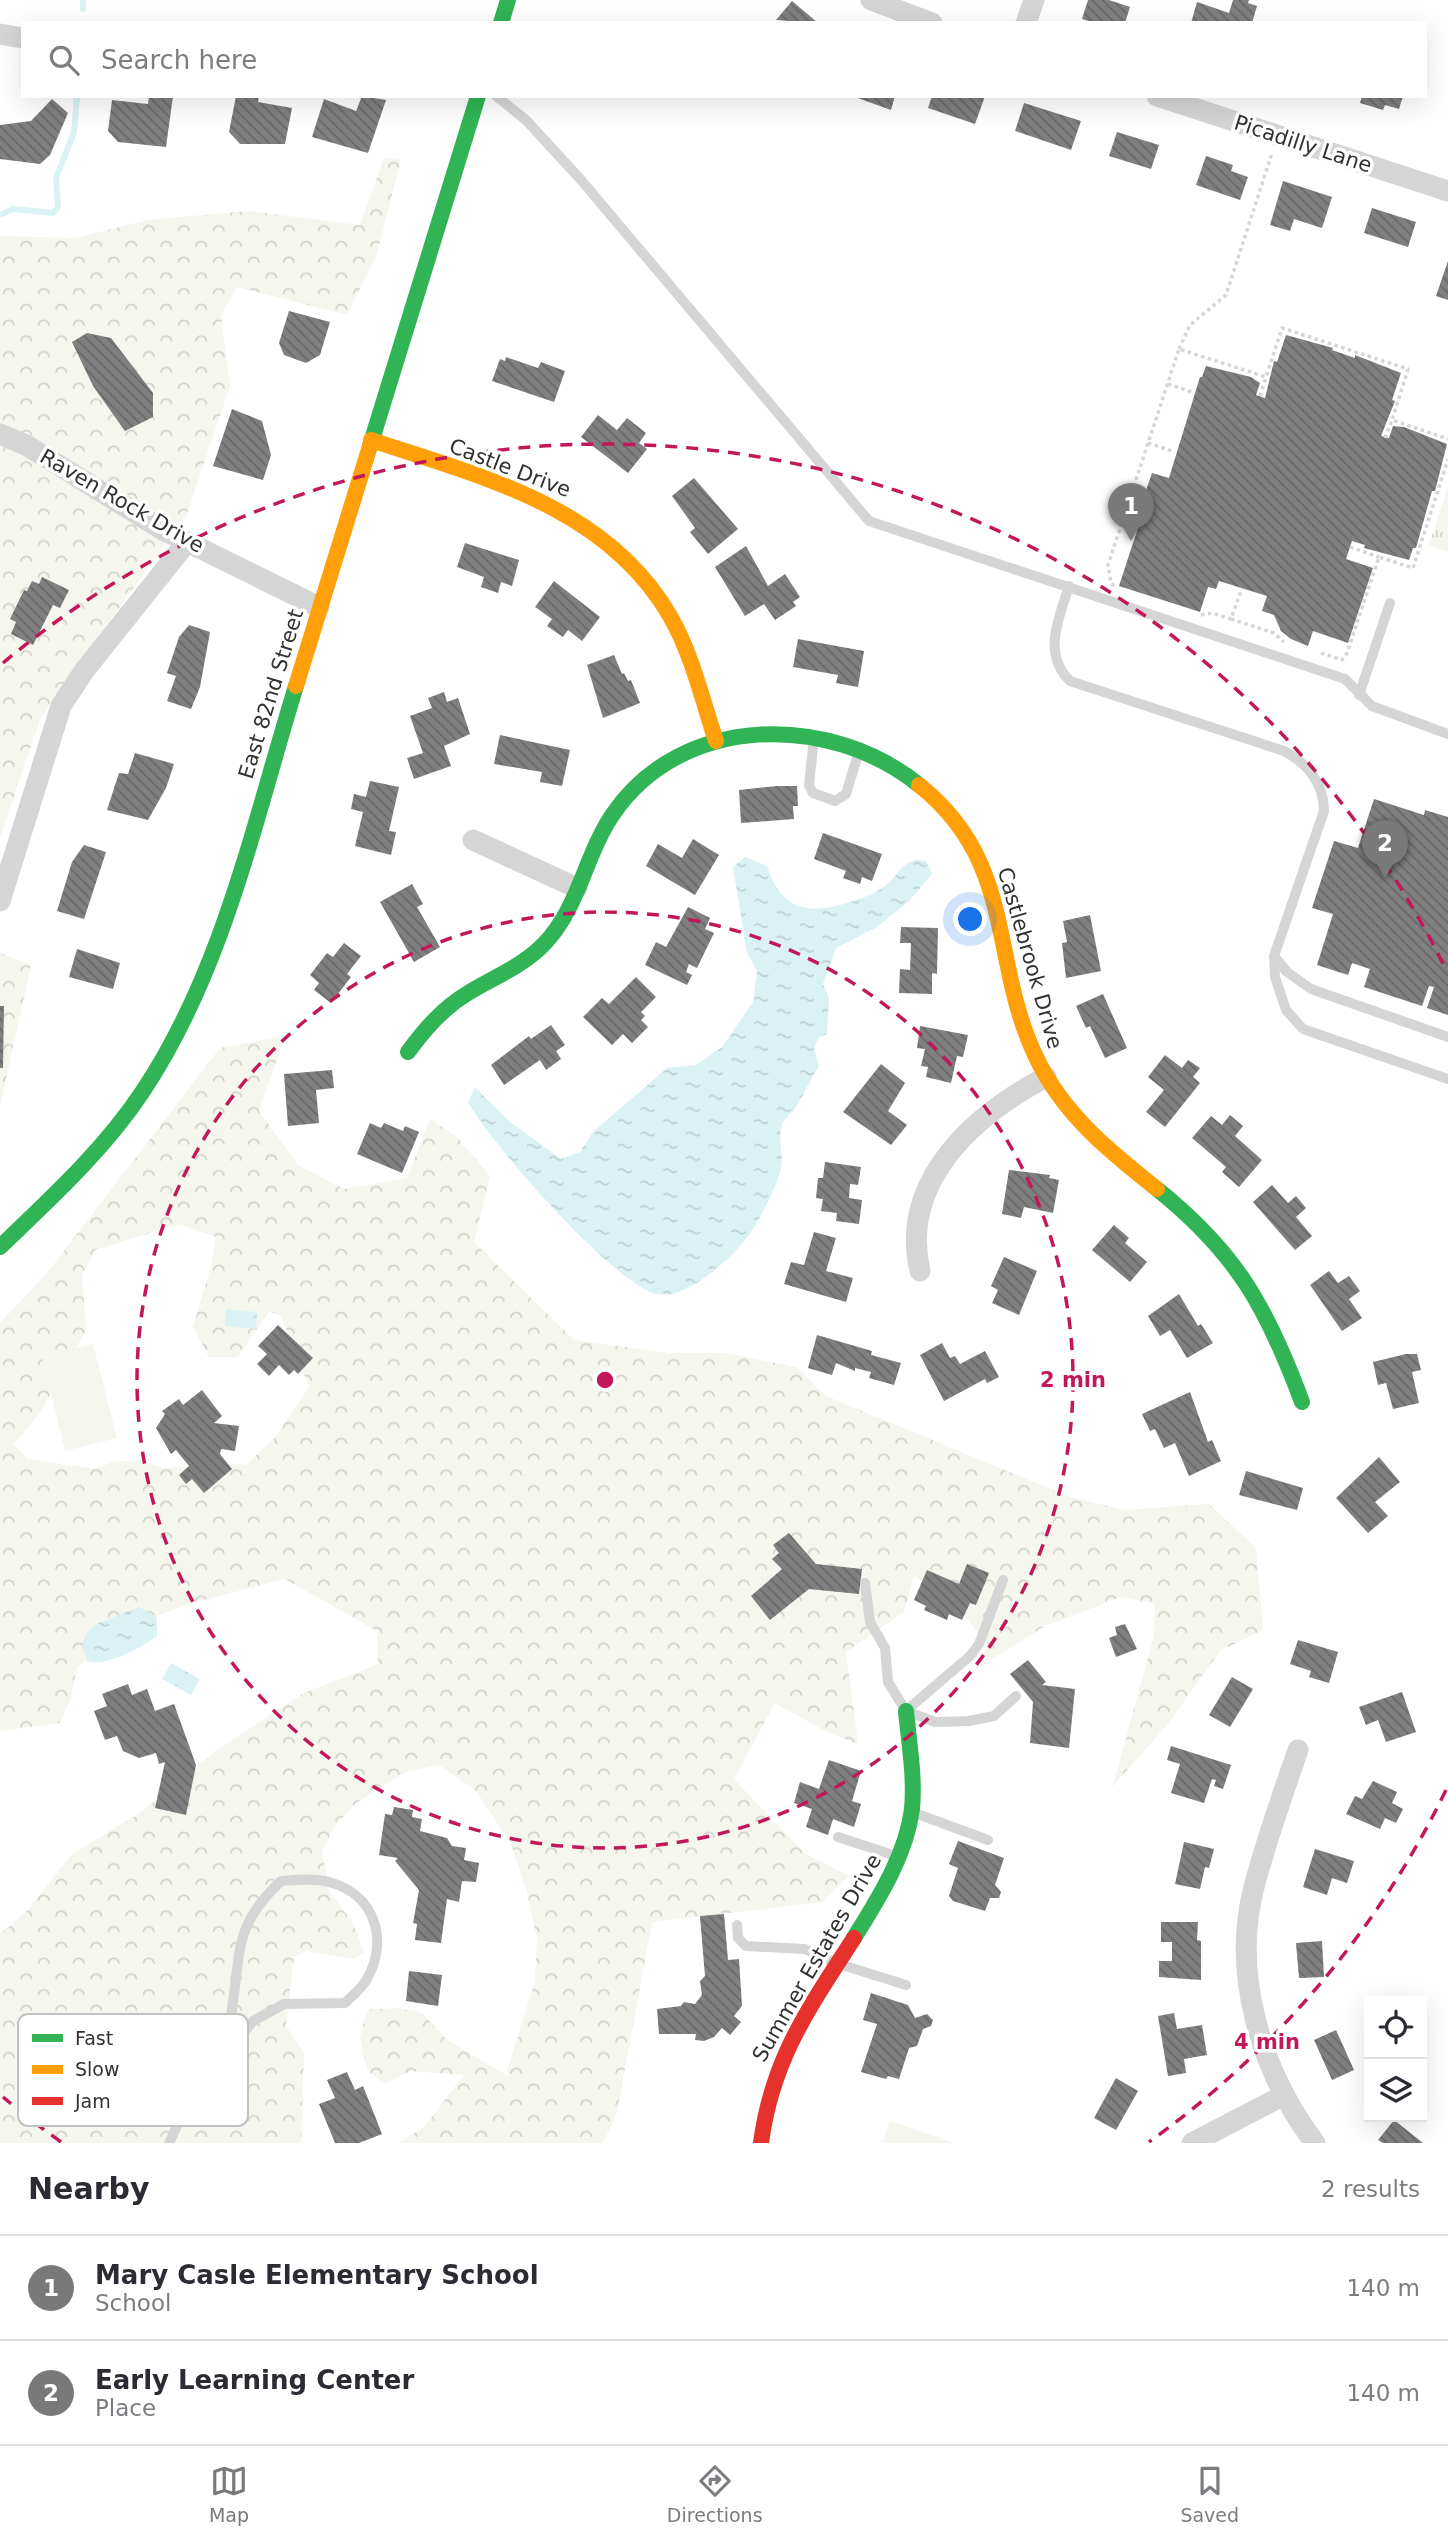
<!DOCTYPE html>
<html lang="en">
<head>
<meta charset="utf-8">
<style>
  body { margin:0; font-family:"DejaVu Sans",sans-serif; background:#f7f7f7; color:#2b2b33 }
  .controls { position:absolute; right:21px; bottom:21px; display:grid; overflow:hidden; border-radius:0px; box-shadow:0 7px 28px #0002 }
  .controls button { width:63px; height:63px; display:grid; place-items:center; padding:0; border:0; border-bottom:2px solid #e1e1e2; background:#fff; color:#2b2b33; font:35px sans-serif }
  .you { position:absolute; left:971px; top:920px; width:24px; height:24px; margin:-18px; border:5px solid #fff; border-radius:50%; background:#1a73e8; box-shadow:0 0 0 10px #1a73e833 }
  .badge { display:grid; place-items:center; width:46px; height:46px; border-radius:50%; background:#797979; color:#fff; font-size:23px; font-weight:700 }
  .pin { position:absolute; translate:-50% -58px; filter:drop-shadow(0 2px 4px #0008) }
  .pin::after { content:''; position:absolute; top:37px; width:24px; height:21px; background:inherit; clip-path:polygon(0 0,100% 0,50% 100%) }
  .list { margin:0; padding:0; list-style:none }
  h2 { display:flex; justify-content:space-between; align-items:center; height:91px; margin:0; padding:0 28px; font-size:30px }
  h2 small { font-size:23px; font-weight:400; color:#7c7c81 }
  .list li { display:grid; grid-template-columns:46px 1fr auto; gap:21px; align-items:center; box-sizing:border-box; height:105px; padding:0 28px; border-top:2px solid #e1e1e2 }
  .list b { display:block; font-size:26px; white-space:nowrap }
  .list p { margin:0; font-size:23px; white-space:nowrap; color:#7c7c81 }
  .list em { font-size:23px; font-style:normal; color:#7c7c81 }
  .icon { flex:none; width:38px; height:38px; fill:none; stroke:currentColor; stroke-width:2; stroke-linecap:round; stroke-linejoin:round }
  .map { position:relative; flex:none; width:1448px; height:2143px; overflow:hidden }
  .search { position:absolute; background:#fff; box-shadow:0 7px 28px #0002; left:21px; right:21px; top:21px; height:77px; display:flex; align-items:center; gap:18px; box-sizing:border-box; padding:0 24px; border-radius:0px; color:#7c7c81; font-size:26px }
  .sheet { height:301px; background:#fff }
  nav { display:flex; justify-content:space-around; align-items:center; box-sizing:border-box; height:98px; border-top:2px solid #e1e1e2; background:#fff; font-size:19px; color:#7c7c81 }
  nav a { display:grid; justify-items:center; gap:4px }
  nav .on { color:#797979 }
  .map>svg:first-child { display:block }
  .forest { fill:url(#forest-crowns); fill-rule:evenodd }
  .park { fill:url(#park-tufts) }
  .pitch { fill:#f5f6ed }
  .water { fill:url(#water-ripples) }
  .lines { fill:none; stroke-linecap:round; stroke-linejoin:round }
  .stream { stroke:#dbf2f4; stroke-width:6 }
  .building { fill:url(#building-back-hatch) }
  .path { stroke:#d5d5d5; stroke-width:3.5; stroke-dasharray:3.5 3.5; stroke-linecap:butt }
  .lane { stroke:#d5d5d5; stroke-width:10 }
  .street { stroke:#d5d5d5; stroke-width:21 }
  .fast { stroke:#30b455; stroke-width:16 }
  .slow { stroke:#ff9f0a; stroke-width:16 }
  .jam { stroke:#e5322d; stroke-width:16 }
  .ring { fill:none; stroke:#c2185b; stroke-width:3.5; stroke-dasharray:12 9 }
  .labels { text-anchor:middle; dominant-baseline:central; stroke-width:7; stroke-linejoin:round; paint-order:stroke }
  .street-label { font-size:21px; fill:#313131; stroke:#fff }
  .key { fill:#fff; stroke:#c1c1c1; stroke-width:2 }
  .key-label { font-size:19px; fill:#313131 }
  .centre { fill:#c2185b; stroke:#fff; stroke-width:3.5 }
  .ring-label { font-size:21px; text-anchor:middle; font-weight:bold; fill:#c2185b; stroke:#fff; stroke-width:7; stroke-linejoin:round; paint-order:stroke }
</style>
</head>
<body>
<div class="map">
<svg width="1448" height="2143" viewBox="0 0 1448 2143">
  <defs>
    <pattern id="forest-crowns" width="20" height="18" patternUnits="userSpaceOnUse" patternTransform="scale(1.75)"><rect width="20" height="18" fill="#f5f6ed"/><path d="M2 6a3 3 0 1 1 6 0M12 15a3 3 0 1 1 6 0" fill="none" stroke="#d2d3cc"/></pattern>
    <pattern id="park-tufts" width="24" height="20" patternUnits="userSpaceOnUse" patternTransform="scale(1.75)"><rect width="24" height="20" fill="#f5f6ed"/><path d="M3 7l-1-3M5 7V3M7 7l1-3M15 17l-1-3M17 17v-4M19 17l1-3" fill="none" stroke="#d2d3cc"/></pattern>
    <pattern id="water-ripples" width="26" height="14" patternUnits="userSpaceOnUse" patternTransform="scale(1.75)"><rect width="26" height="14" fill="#dbf2f4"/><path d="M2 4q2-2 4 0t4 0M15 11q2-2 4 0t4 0" fill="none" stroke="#bcd0d2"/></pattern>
    <pattern id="building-back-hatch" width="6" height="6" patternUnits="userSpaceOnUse" patternTransform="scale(1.75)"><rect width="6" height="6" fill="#808080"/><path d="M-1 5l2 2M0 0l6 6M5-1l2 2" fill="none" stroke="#696969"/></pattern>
  </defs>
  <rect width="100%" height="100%" fill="#fff"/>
  <path class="forest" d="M384,158L401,159L377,254L347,315L237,287L221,315L230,386L187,514L41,717L0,837V236L75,238L148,220L248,211L360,225Z
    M0,953L31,965L0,1107Z
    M285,1036L259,1111L298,1165L344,1189L407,1178L430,1119L456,1136L490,1176L474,1242L574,1340L668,1353H725L796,1367L826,1396L1070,1497L1125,1510L1209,1504L1256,1548L1263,1630L1220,1651L1167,1725L1113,1786L1154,1635L1155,1604L1121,1597L1045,1626L973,1671L989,1645L950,1598L914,1576L904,1612L846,1652L858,1744L825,1731L775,1703L734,1779L804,1853L849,1876L823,1902L652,1922L617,2113L603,2143H398L424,2127L464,2075L410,2071L384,2084L367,2070L360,2038L367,2010L398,2008L422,2013L447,2040L508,2076L507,2071L535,1981L537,1939L527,1892L511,1844L476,1791L439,1765L405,1772L356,1803L334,1827L322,1851L330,1892L353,1923L364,1952L354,1959L306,1951L294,1957L286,2026L304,2053L301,2143H0V1934L26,1912L72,1854L140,1813L217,1750L304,1693L378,1664L377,1631L285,1579L196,1602L122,1628L77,1667L71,1698L60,1723L0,1731V1323L47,1273L220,1048ZM179,1224L216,1237L210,1270L193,1327L209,1357H238L269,1311L281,1316L309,1387L273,1440L247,1464L164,1468L138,1461H115L96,1469L27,1459L14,1444L39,1414L86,1330L82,1275L95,1250Z"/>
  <path class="park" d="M1448,487V552L1429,545Z"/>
  <path class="pitch" d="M93,1344L117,1438L65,1451L42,1357Z
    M890,2121L954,2143H882Z"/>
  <path class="water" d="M745,857L767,866C782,913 811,915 853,901C864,897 878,893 887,884C902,872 903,857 926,861L932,874L909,901L877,927L836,948L823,984L829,999L827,1034L819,1037L814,1048L819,1066C811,1079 804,1094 796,1107C792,1113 785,1118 782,1124C778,1135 782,1150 782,1161C781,1179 765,1208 756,1224C742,1250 688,1302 656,1294C611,1281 491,1144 468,1102L475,1087L509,1121L561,1159L580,1152L593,1132L667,1068L696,1065L722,1047L753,1002L757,971L747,953L733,867Z
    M226,1309L257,1312L256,1329L225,1326Z
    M139,1607L157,1617V1636C141,1648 107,1667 87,1661L82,1643L90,1629L99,1623Z
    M171,1663L200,1679L191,1695L162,1679Z"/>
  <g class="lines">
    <path class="stream" d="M83,9V0
      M0,215L13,209L53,213L58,207L56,178L74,132L77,96"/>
  </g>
  <path class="building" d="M1088,0H1109L1130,7L1125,23H1095L1082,19Z
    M1233,0H1249L1248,3L1257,6L1252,23H1191L1197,2L1229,13Z
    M792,1L818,23L776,20Z
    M149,96H173L166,147L118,142L108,131L112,100L148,104Z
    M236,96H259L258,102L292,108L285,144H240L229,132Z
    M362,96L386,100L368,153L312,137L324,99L356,111Z
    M852,96H895L891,110Z
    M932,96H985L975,124L928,108Z
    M1362,96H1403L1399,109L1385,105L1383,110L1360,103Z
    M52,99L68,113L50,155L40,164L0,159V125L31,121Z
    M1024,103L1081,121L1071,150L1015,131Z
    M1117,132L1159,145L1151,169L1109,156Z
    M1206,156L1233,165L1231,171L1248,177L1240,200L1196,185Z
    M1283,181L1332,197L1322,228L1294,219L1290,231L1270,225Z
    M1372,208L1416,222L1408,247L1364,233Z
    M1448,261V300L1436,296Z
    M289,311L330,322L320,355L306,363L284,355L279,343Z
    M87,333L111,338L153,393V417L125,431L93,386L72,342Z
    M1286,335L1333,348L1332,350L1355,358V355L1401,373L1392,400L1395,401L1381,436L1389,438L1393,426L1404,427L1447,444L1435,491H1432L1416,548H1413L1409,560L1364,548L1365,545L1352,541L1346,559L1373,568L1348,643L1313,631L1308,646L1291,639L1281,631L1274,615L1262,611L1267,596L1219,581L1216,589L1208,587L1200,612L1119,586L1148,497L1144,496L1152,473L1169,478L1200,377H1202L1206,366L1251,377L1260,383L1256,395L1265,398L1274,361L1277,362Z
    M506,357L538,368L541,362L565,371L554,402L492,381L500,359L505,361Z
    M232,409L262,421L271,455L263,480L213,466Z
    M598,415L617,430L627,418L646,433L639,443L647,449L628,473L581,437Z
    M694,478L738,529L708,554L690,532L695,528L672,496Z
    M465,543L519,560L512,586L501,582L498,593L481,587L484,577L457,567Z
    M746,546L768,586L785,574L800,597L793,602L796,606L775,620L764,604L745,616L715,567Z
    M42,577L69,590L60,608L53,605L33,645L11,634L16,622L10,619L24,590L27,591L32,581L39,584Z
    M554,581L600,617L582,641L568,630L563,637L547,626L552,619L535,607Z
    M189,625L210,632L200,687L191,709L167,701L176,676L167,673L179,637Z
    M798,639L864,651L858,687L836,683L838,675L793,667Z
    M614,655L622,674L624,673L628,681L631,680L640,703L603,718L587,665Z
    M444,692L447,702L458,698L470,734L444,746L451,766L414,779L407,758L423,753L410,716L432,708L428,698Z
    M500,735L570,750L562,786L540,782L542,772L494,764Z
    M135,753L174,764L166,788L148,820L107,810L119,773L128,774Z
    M370,781L399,787L389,831L396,832L391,855L355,846L363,812L351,809L354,794L366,797Z
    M777,786H797L798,806H793L794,819L741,823L739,790Z
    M1374,799L1424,815L1425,810L1448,817V1015L1427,1008L1434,987L1429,986L1422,1006L1364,987L1370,969L1352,963L1348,975L1317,965L1333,914L1312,908L1334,841L1358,848Z
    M823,833L882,854L872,881L862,877L860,884L843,878L846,871L814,859Z
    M693,839L719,855L695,895L646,866L658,844L682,858Z
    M84,845L106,852L84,919L57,911L72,862Z
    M412,884L423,904L417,907L440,947L414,962L380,902Z
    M688,907L710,918L705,929L714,933L697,968L689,964L686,972L692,975L687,985L645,965L656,942L666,947Z
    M1090,915L1101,971L1066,978L1062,943L1067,942L1063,921Z
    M901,927L938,928L937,974L932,973V994L899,993L900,969L910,970L911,943H900Z
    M344,943L361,956L347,974L351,977L331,1003L314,990L319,983L310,975L327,953L333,957Z
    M77,949L120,963L113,989L69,977Z
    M636,977L656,997L641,1012L645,1016L641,1020L648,1027L632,1043L623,1034L612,1045L583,1017L602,998L609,1004Z
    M1103,994L1127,1048L1105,1058L1090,1026L1086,1028L1076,1006Z
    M0,1006H4L3,1068H0Z
    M551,1025L565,1045L556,1051L561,1059L546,1070L540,1060L504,1085L491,1065L529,1036L531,1039Z
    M920,1026L968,1035L963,1057L957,1056L951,1083L926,1077L928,1067L921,1066L925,1049L917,1048Z
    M1165,1055L1182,1068L1188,1060L1200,1068L1193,1077L1200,1083L1165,1127L1146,1112L1164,1090L1148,1077Z
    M881,1064L905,1083L888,1111L907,1125L891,1145L843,1112Z
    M332,1070L334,1088L316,1090L319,1123L288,1126L284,1074Z
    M1230,1115L1243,1126L1235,1136L1262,1160L1239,1187L1222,1172L1226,1167L1192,1138L1211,1116L1222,1125Z
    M370,1123L381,1128L384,1123L403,1131L405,1126L419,1132L402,1173L357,1154Z
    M825,1162L861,1167L858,1185L850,1184L849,1198L862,1200L859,1224L836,1221L837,1213L821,1211L823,1199L816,1198L818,1178H823Z
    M1009,1170L1050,1175L1049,1178L1059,1180L1053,1213L1024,1207L1021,1218L1002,1214Z
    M1272,1185L1288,1203L1296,1196L1306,1208L1296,1217L1312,1236L1295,1250L1253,1202Z
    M1114,1225L1129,1238L1125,1243L1147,1262L1130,1282L1092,1250Z
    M814,1232L836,1238L826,1271L853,1278L846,1302L784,1284L791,1262L804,1265Z
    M1004,1257L1037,1271L1019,1315L992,1303L998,1290L991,1286Z
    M1329,1271L1338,1283L1349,1276L1360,1291L1349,1299L1362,1318L1342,1331L1310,1285Z
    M1179,1294L1198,1326L1201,1324L1213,1343L1187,1358L1170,1330L1160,1336L1148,1316Z
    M278,1325L313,1358L298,1374L294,1370L289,1375L279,1365L269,1376L257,1364L267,1354L258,1346Z
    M817,1335L872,1351L871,1355L901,1363L894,1385L869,1378L871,1372L855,1368V1371L836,1363L832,1375L808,1368Z
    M942,1343L950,1358L955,1356L960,1364L985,1351L999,1377L987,1383L985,1379L944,1401L920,1355Z
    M1406,1354H1417L1421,1370L1412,1372L1419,1403L1393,1409L1386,1383L1378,1385L1373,1362Z
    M202,1390L222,1416L214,1423L239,1426L235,1451L221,1449L220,1454L232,1469L204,1493L192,1479L186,1484L179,1475L189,1466L176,1450L171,1454L156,1428L165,1414L162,1411L179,1399L183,1405Z
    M1190,1392L1208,1442L1212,1440L1221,1461L1189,1476L1175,1443L1164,1448L1155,1429L1150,1431L1142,1414Z
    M1379,1457L1400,1482L1375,1502L1388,1516L1368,1533L1336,1498Z
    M1246,1471L1303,1488L1297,1510L1239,1495Z
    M789,1533L816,1564L862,1569L859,1594L809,1589L770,1620L751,1596L782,1569L772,1559L779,1553L773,1545Z
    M967,1564L989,1573L976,1605L970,1603L962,1620L949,1614L947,1620L924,1610L926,1606L914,1600L927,1570L959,1584Z
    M1125,1624L1137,1649L1116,1657L1109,1638L1117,1635L1115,1627Z
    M1298,1640L1338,1652L1329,1683L1309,1677L1311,1671L1290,1664Z
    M1028,1660L1046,1682L1042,1685L1075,1689L1069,1748L1030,1743L1033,1702L1010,1674Z
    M1232,1677L1253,1689L1230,1727L1209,1715Z
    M128,1684L132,1695L147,1689L155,1711L174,1704L196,1765L186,1815L155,1808L165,1762L159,1764L156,1753L139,1758L123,1751L117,1736L105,1740L94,1711L107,1706L102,1694Z
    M1402,1692L1416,1732L1386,1742L1378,1720L1366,1725L1359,1707Z
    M1171,1746L1231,1765L1223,1789L1214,1786L1216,1780L1212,1779L1204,1803L1171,1793L1180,1764L1167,1760Z
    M829,1760L861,1771L852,1801L861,1804L854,1827L833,1819L828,1835L806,1827L812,1809L794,1803L800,1782L819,1789Z
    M1373,1781L1397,1792L1392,1803L1403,1809L1396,1823L1385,1818L1380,1829L1346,1814L1355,1796L1362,1799Z
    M394,1807L413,1810L412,1817L422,1819L420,1831L447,1838L452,1846L466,1848L464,1860L479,1863L476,1882L462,1881L459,1902L447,1899L441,1943L415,1940L417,1924L413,1923L419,1890L395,1861L398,1858L379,1855L385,1814L392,1815Z
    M958,1841L1004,1858L995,1885L1001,1892L999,1898H990L985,1911L953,1901L949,1896L958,1868L949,1864Z
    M1184,1842L1214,1849L1209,1868L1205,1867L1200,1889L1175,1884Z
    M1315,1849L1354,1861L1347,1883L1332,1878L1327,1895L1303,1887Z
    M724,1914L728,1960L739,1959L742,2006L734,2016L741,2022L730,2035L722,2028L714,2037L704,2041L695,2040L696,2034H659L657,2009L681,2006L684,2002L695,2004L702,1995L700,1981L705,1976L700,1916Z
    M1161,1922H1198L1197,1940L1201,1941V1980L1159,1977V1961H1172V1942H1161Z
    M1322,1941L1324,1977L1299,1978L1296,1943Z
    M409,1971L442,1975L438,2006L406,2001Z
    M871,1993L908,2005L915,2018L927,2014L933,2020L931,2026L923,2029L917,2046L909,2048L899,2079L888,2076L886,2079L861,2072L877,2024L863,2020Z
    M1174,2013L1177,2029L1202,2025L1207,2055L1184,2059L1186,2073L1168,2076L1158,2016Z
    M1336,2030L1354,2070L1332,2080L1314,2040Z
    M347,2072L355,2090L363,2086L382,2134L359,2143H335L319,2104L335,2098L327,2080Z
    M1116,2078L1138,2091L1116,2130L1094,2118Z
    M1394,2120L1423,2143H1383L1378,2140Z"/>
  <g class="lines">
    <path class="path" d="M1179,349L1190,325L1226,295L1272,153
      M1168,384L1195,393
      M1260,396L1266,377
      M1385,438L1392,420
      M1148,443L1175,452
      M1350,547L1379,557
      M1114,586L1111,583L1108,565L1179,349L1266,377L1282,328L1408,369L1392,420L1448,439
      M1201,615L1212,613L1231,619L1242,588
      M1231,619L1274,633L1284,642
      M1321,653L1342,660L1347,653L1379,557L1413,568L1448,459"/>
    <path class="lane" d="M496,96L526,120L581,180L869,521L1345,679L1372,706L1448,734
      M1069,586C1059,618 1042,654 1070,681L1284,751C1307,763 1324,783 1324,811L1274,956L1275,977L1286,1010L1303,1029L1448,1079
      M1359,695L1390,603
      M814,738L809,785L813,793L835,801L846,794L859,751
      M1274,956L1287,972L1311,989L1448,1037
      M865,1583L870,1622L885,1648L888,1682L906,1711L935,1722L969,1721L994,1716L1016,1696
      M908,1709L970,1656L979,1644L1003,1580
      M912,1812L988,1840
      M838,1837L896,1856
      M737,1925L738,1938L746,1946L805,1949L839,1964L906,1985
      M169,2143L184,2111L253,2021L284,2004L345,2003C352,1996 362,1988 367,1979C389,1940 375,1894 329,1882C315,1878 296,1880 281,1881C234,1925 241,1950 232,2009C230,2025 226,2042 222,2058"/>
    <path class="street" d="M871,0L932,23
      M1026,23L1034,0
      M0,34L23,38
      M1157,96L1448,191
      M0,434L26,445L163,530L319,607
      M473,840L577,888
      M0,901L61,706L84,671L187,542
      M920,1271C899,1181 974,1115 1046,1077
      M1298,1750C1282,1796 1266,1841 1254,1887C1231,1975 1262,2073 1315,2143
      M1192,2143L1284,2095"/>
    <path class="fast" d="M501,23L508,0
      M370,446L478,96
      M408,1052C425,1029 443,1008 468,993C494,977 523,966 544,944C579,908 585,855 613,814C682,713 830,713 919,785
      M1157,1189C1237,1253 1267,1308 1302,1402
      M0,1247C51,1198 104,1150 143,1091C223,971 254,822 296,686
      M854,1938C878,1899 906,1856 912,1809C915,1777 909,1743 906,1711"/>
    <path class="slow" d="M371,440C483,477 607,507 670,616C692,654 702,699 716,741
      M296,686L370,446
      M919,785C1017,863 989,959 1036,1057C1063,1114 1109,1151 1157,1189"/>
    <path class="jam" d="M761,2143C772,2059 809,2008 854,1938"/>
  </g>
  <g class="ring">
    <circle cx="605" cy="1380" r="468"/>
    <path d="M1446 1790A936 936 0 0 1 1149 2142M61 2142A936 936 0 0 1 3 2097M3 663A936 936 0 0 1 1446 970"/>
  </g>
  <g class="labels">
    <g class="street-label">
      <text transform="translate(1303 144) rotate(18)">Picadilly Lane</text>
      <text transform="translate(510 468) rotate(21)">Castle Drive</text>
      <text transform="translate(122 501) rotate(30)">Raven Rock Drive</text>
      <text transform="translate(271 694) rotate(-73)">East 82nd Street</text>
      <text transform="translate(1030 958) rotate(74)">Castlebrook Drive</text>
      <text transform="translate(817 1958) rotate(-60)">Summer Estates Drive</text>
    </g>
  </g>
  <rect x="18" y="2014" width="230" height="112" rx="10" class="key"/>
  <rect x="32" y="2034" width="31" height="8" fill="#30b455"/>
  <rect x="32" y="2065" width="31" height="9" fill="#ff9f0a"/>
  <rect x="32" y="2097" width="31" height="8" fill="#e5322d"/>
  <g class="key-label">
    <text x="75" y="2045">Fast</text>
    <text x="75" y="2076">Slow</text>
    <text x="75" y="2108">Jam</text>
  </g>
  <circle cx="605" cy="1380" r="10" class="centre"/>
  <g class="ring-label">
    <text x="1073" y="1387">2 min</text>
    <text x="1267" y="2049">4 min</text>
  </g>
</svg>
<div class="controls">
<button><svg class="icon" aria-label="locate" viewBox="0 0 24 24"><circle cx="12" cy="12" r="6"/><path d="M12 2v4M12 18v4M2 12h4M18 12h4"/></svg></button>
<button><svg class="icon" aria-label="layers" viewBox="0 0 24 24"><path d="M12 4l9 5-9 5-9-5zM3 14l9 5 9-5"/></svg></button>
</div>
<div class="you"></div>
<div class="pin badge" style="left:1131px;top:541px">1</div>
<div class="pin badge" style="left:1385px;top:878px">2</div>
<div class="search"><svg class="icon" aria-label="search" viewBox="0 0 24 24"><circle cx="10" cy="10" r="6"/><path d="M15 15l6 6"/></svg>Search here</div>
</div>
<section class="sheet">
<h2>Nearby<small>2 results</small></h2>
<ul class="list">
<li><span class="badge">1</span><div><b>Mary Casle Elementary School</b><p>School</p></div><em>140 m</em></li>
<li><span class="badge">2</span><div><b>Early Learning Center</b><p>Place</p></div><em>140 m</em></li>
</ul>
</section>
<nav>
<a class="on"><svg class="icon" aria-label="map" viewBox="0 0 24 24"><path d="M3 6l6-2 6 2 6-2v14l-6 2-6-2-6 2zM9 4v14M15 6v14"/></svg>Map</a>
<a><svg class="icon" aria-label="directions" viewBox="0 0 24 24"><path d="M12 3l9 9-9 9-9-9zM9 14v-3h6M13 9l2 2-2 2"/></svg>Directions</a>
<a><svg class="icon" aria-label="saved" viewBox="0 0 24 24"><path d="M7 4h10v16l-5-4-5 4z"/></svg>Saved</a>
</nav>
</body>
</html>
